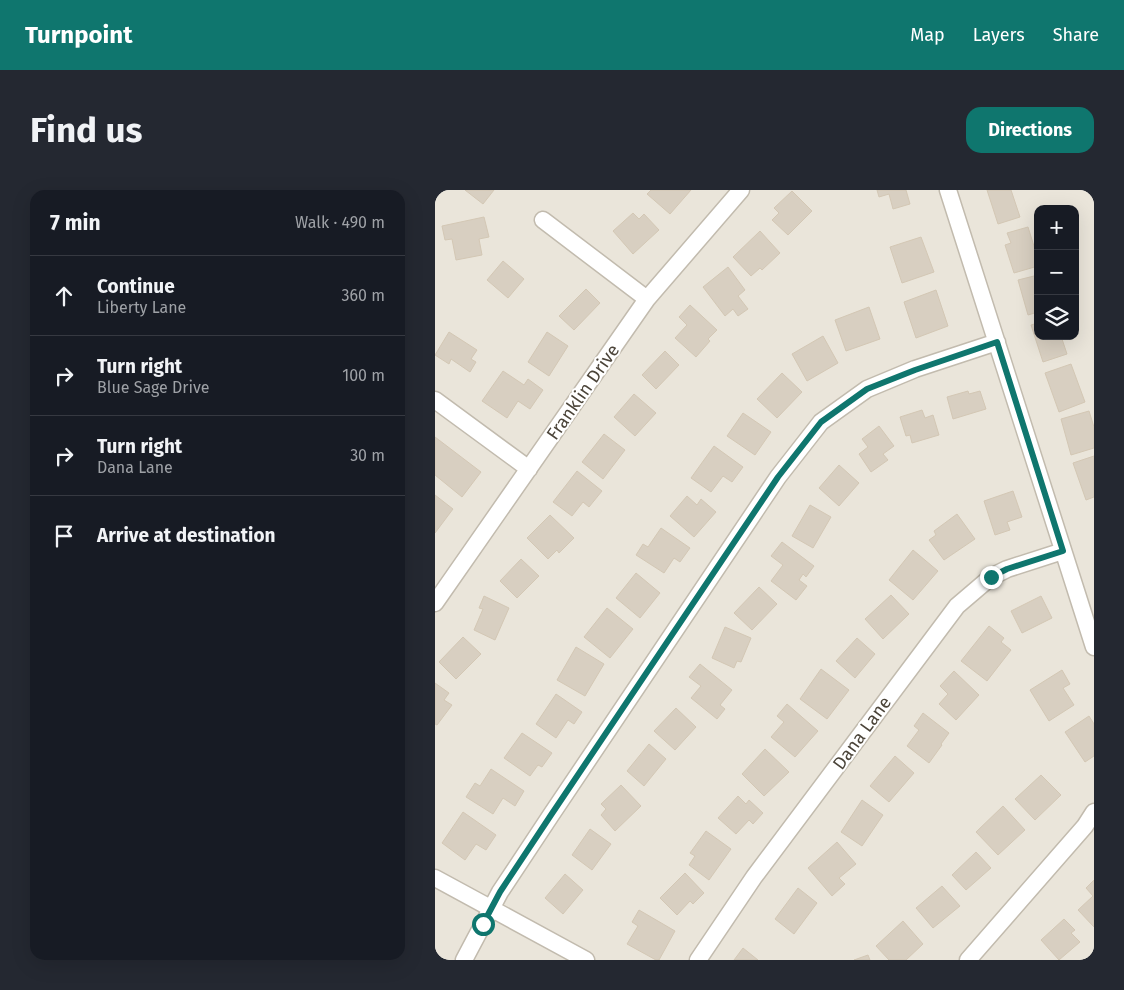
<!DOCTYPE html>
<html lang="en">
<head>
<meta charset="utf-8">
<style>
  body { margin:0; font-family:"Fira Sans",sans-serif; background:#242831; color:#f1f3f6 }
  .controls { position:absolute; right:15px; top:15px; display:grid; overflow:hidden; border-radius:10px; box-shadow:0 5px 20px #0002 }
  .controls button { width:45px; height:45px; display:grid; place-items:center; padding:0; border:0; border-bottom:1px solid #363941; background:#171b24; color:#f1f3f6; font:25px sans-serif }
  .stop { position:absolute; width:15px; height:15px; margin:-11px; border:4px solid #0f766e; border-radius:50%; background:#fff }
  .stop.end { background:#0f766e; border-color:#fff; box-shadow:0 1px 5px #0008 }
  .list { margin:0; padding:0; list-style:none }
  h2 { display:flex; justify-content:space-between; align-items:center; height:65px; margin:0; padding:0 20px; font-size:21px }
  h2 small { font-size:16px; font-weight:400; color:#9ea1a6 }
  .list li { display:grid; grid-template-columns:32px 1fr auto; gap:15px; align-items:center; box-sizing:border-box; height:80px; padding:0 20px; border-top:1px solid #363941 }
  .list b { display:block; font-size:19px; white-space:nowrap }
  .list p { margin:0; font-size:16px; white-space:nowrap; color:#9ea1a6 }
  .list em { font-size:16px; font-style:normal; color:#9ea1a6 }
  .icon { flex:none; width:28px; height:28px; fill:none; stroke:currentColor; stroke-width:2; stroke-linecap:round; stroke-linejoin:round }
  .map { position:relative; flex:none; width:659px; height:770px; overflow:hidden; border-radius:15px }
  header { display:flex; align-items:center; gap:30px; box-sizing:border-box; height:70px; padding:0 25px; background:#0f766e; color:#fff }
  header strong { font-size:24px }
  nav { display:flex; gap:28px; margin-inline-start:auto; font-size:18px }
  .intro { display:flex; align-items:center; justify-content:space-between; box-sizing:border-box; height:120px; padding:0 30px }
  h1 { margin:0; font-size:35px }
  .button { padding:12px 22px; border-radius:15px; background:#0f766e; color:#fff; font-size:18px; font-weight:700 }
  main { display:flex; gap:30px; padding:0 30px }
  aside { flex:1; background:#171b24; border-radius:15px; box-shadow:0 5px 20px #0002 }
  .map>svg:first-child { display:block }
  .residential { fill:#eae5da; fill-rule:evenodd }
  .building { fill:#d8cfc1; stroke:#d3c7b4 }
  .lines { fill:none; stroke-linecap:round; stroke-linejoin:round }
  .street-casing { stroke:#c2bbae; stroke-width:19 }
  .street { stroke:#fff; stroke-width:16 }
  .route { stroke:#0f766e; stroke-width:6 }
  .labels { text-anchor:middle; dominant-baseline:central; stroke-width:4; stroke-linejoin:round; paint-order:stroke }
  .street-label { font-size:18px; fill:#4b4439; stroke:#fff }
</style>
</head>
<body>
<header>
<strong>Turnpoint</strong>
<nav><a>Map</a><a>Layers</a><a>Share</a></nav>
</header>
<div class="intro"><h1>Find us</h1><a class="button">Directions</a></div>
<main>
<aside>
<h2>7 min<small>Walk · 490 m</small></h2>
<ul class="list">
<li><svg class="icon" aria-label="ahead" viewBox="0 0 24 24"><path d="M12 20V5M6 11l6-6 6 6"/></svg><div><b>Continue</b><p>Liberty Lane</p></div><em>360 m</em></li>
<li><svg class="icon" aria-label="right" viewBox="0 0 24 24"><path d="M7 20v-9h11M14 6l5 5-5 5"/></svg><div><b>Turn right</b><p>Blue Sage Drive</p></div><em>100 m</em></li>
<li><svg class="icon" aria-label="right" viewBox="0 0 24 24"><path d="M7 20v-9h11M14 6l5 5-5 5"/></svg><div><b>Turn right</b><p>Dana Lane</p></div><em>30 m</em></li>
<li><svg class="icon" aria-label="arrive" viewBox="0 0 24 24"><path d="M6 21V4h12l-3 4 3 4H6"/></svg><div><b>Arrive at destination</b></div></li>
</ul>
</aside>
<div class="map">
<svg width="659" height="770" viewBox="0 0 659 770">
  <rect width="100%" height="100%" fill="#f6f3ec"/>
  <path class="residential" d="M0,0H659V770H0ZM603,19H640V146H603Z"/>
  <path class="building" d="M30,0H59L48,14Z
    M216,0H256L235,24L212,4Z
    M442,0H471L475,14L458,19L454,4L444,7Z
    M552,0H576L585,27L563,34Z
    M357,1L377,21L353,45L337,30L344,23L339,18Z
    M198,23L204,29L209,24L224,40L198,64L178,41Z
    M49,27L54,47L44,49L47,65L21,70L17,49L10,50L7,36Z
    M593,37L603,69V76L579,83L570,55L576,53L572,43Z
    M325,41L345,63L327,80L325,78L316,86L298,67Z
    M486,47L499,82L467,93L455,57Z
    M68,71L89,89L73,108L52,90Z
    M293,77L310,100L303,106L313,119L303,126L298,119L290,126L268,97Z
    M603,85V122L593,125L583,90Z
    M151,99L165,113L139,140L124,126Z
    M501,100L513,136L481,148L469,112Z
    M255,115L282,140L273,149L275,151L261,167L240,148L252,135L244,127Z
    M434,117L445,149L411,161L400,130Z
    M603,133V146H626L632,164L608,172L596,135Z
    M14,142L42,160L36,169L41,172L35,182L16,169L14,174L0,165Z
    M112,142L133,156L114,186L93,172Z
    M388,146L403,173L372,191L357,164Z
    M230,161L244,175L221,199L207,185Z
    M636,174L650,212L624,222L610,183Z
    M68,181L89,195L93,189L108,200L95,219L83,211L72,228L47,211Z
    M347,183L367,202L342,228L322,209Z
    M533,201L534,204L545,201L551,219L518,229L512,207Z
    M199,204L221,223L200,246L179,227Z
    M487,220L490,228L498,225L504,245L477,253L475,245L471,246L465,227Z
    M654,221L659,237V258L636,265L626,229Z
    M308,223L336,242L320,265L292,246Z
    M444,236L459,256L448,264L453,270L436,282L424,264L433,257L427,249Z
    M169,244L190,260L168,289L147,272Z
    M0,247L46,282L27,307L0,285Z
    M279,256L308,277L297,292L288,286L276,302L256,288Z
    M659,266V307L651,310L638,273Z
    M404,275L424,293L404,316L384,298Z
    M142,281L167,301L154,317L148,312L137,326L118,312Z
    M578,301L587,327L572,332L575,340L560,345L549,311Z
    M0,305L18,319L0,343Z
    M252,306L262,315L266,309L281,322L259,347L235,326Z
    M375,315L396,327L378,358L357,346Z
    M522,324L540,349L509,370L494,350L501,345L499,341Z
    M115,325L139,348L124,363L122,360L113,369L92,348Z
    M226,338L255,358L245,372L239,368L229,383L201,365L208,354L213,357Z
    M347,352L379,376L371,387L368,384L364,390L372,396L361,410L336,391L348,375L336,366Z
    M478,360L503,381L478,410L454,390Z
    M86,369L104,386L82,408L65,391Z
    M201,383L225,403L205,428L181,408Z
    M324,397L342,414L317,440L299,423Z
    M456,405L474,424L448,449L430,429Z
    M49,406L74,418L60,450L39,440L48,419L44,418Z
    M606,406L617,428L587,443L576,421Z
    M172,418L198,439L175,468L149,447Z
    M554,436L569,448L566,452L576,460L552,491L526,471Z
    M290,437L316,448L306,472L302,471L299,478L277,468Z
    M28,447L46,464L21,489L4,472Z
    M422,448L440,464L420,488L401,471Z
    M141,457L169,474L150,506L122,490Z
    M265,474L297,500L285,515L290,519L282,529L256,508L266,496L254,487Z
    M386,479L414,500L392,529L365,509Z
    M627,480L635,494L628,498L639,515L614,531L595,500Z
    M519,481L544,505L521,530L504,514L513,504L505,496Z
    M0,493L14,503L9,510L17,515L2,535L0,534Z
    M121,504L147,522L139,534L133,530L121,548L101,534Z
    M352,514L383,541L360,567L336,547L349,532L342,526Z
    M241,518L261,537L240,560L219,541Z
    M488,523L514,543L506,554L507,555L494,573L472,556L484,540L479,536Z
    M654,526L659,534V566L650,572L630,542Z
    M87,543L117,563L107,577L103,575L95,586L69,568Z
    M214,554L231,569L209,596L192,581Z
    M330,559L354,582L329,606L307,584Z
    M460,566L479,583L454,612L435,596Z
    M56,579L89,601L80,616L68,608L58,624L31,607L40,593L45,596Z
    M606,585L626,605L600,630L580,609Z
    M186,595L206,616L180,641L166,625L171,619L166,614Z
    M303,606L311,614L314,610L328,623L318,634L314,630L301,644L283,628Z
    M427,610L448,625L427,656L406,642Z
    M568,616L590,640L563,665L541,642Z
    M28,622L61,645L51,660L41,654L30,670L7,653Z
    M155,639L176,654L157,680L137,665Z
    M271,641L296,659L274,690L254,675L260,666L255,663Z
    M402,652L421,674L404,688L410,694L397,706L373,678Z
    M541,662L556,678L531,700L517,685Z
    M250,683L269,703L258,714L255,711L242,725L225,708Z
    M130,684L148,700L128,724L110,708Z
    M659,690V737L643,720L658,706L651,698Z
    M507,696L525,716L498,738L481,718Z
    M363,698L382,713L359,744L340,729Z
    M204,720L240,741L224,770H221L192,754L203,736L197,732Z
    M629,729L640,740L636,743L645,752L624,770L606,750Z
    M468,731L488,754L471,770H454L441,756Z
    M308,758L323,770H299Z
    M433,765L435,770H419Z"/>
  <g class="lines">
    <defs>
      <path id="street" d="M513,0L659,457
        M108,30L212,109
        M0,210L94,279
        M0,413L212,109L306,0
        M0,688L151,770
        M29,770L65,702L116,625L343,287L386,232L432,199L480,179L562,152
        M263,770L319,687L522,416L556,387L572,379L628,361
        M533,770L650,636L659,622"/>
    </defs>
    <use href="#street" class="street-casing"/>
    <use href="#street" class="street"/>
  </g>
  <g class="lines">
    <path class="route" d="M48,734L65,702L116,625L343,287L386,232L432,199L480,180L562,152L628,361L572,379L556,387"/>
  </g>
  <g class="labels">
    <g class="street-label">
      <text transform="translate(148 202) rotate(-55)">Franklin Drive</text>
      <text transform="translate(427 543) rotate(-54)">Dana Lane</text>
    </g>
  </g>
</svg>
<div class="controls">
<button>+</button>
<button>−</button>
<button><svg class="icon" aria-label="layers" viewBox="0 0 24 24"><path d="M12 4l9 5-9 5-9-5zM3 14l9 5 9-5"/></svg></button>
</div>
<div class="stop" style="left:48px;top:734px"></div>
<div class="stop end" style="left:556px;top:387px"></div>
</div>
</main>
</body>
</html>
